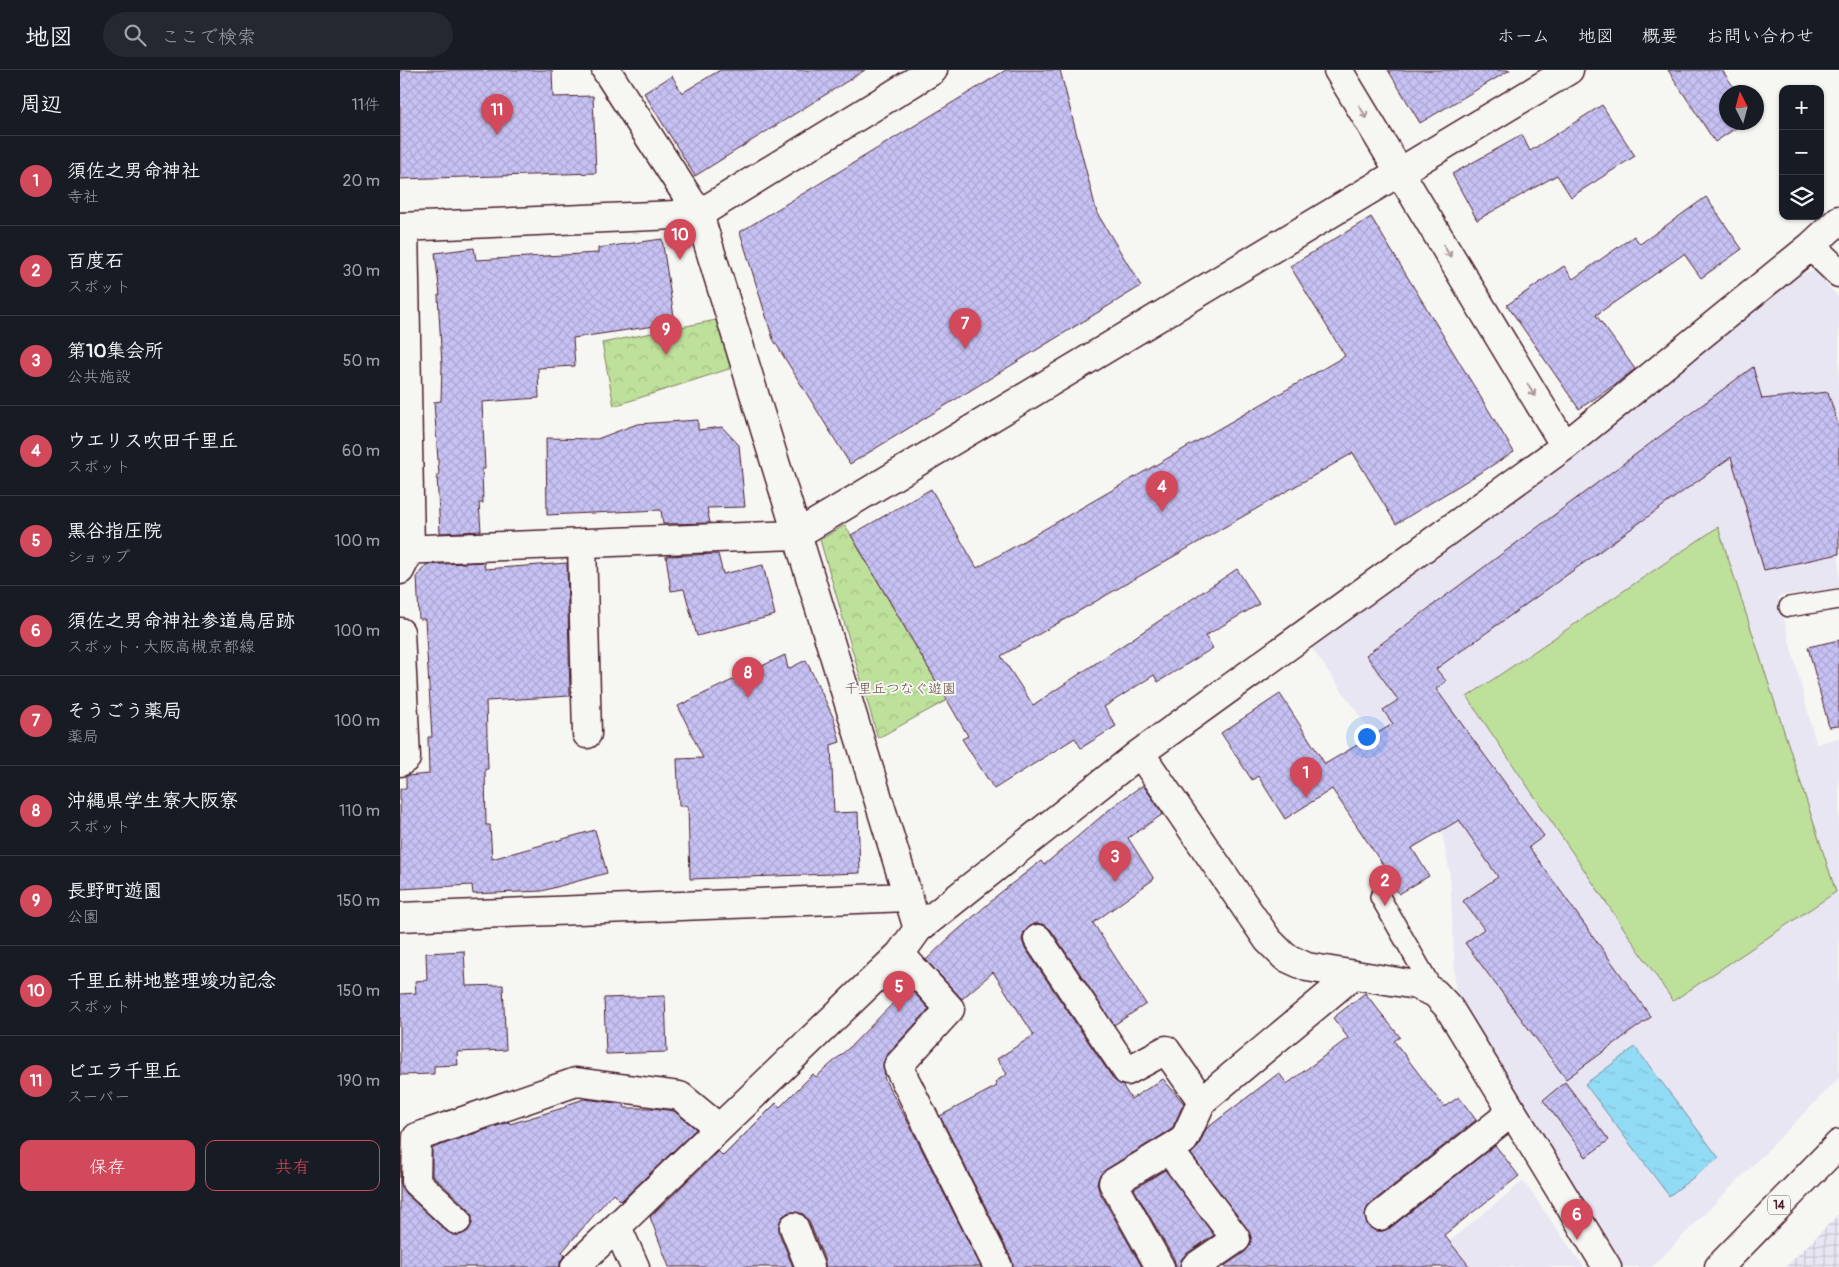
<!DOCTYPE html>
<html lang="ja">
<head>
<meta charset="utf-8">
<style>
  body { margin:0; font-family:Pangolin,"Klee One",sans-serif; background:#242831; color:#f1f3f6 }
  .controls { position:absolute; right:15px; top:15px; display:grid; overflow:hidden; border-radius:10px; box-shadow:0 1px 4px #0004 }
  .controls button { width:45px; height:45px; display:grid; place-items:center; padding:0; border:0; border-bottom:1px solid #363941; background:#171b24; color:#f1f3f6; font:25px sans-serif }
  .compass { position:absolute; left:1319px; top:15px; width:45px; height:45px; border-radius:50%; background:#171b24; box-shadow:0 1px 4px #0004; rotate:354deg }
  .you { position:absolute; left:966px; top:666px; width:18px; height:18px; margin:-12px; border:4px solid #fff; border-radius:50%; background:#1a73e8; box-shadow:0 0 0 8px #1a73e833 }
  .badge { display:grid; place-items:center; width:32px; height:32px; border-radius:50%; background:#d1495b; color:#fff; font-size:16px; font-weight:700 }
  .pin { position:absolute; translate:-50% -41px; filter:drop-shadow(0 1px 2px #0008) }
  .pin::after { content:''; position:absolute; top:26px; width:18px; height:15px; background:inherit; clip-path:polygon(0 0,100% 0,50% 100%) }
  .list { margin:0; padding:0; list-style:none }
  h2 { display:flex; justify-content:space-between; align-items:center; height:65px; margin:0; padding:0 20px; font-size:21px }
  h2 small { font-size:16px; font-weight:400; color:#9ea1a6 }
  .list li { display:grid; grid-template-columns:32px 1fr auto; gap:15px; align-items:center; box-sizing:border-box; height:90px; padding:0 20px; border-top:1px solid #363941 }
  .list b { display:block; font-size:19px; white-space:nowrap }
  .list p { margin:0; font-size:16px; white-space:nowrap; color:#9ea1a6 }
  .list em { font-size:16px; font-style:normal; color:#9ea1a6 }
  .actions { display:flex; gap:10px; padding:15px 20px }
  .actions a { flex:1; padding:11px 0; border:1px solid #d1495b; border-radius:10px; text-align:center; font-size:18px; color:#d1495b }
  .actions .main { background:#d1495b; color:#fff }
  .icon { flex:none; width:28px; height:28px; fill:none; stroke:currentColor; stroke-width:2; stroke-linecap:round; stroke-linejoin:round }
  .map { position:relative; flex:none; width:1439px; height:1197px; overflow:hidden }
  header { display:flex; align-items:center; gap:30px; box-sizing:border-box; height:70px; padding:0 25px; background:#171b24; border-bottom:1px solid #363941 }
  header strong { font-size:24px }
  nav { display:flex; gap:28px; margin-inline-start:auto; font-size:18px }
  .search { width:350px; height:45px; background:#242831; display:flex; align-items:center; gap:12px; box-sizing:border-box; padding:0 18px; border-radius:28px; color:#9ea1a6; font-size:19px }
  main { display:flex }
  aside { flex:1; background:#171b24 }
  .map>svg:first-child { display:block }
  .built { fill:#e8e6f3 }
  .industrial { fill:url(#industrial-grid) }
  .park { fill:url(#park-crowns); stroke:#848062 }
  .garden { fill:#bde09a; stroke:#848062 }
  .water { fill:url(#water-ripples); stroke:#7590a4 }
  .building { fill:url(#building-cross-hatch); stroke:#4a1f2b }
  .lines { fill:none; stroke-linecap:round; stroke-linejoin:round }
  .service-casing { stroke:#4a1f2b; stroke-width:22 }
  .minor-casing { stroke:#4a1f2b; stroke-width:31 }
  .tertiary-casing { stroke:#4a1f2b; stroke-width:31 }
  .primary-casing { stroke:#4a1f2b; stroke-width:31 }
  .service { stroke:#f6f6f2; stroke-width:19 }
  .minor { stroke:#f6f6f2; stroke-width:28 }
  .tertiary { stroke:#f6f6f2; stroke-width:28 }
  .primary { stroke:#f6f6f2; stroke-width:28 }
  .oneway { stroke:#a99598 }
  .labels { text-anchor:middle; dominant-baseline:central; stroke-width:4; stroke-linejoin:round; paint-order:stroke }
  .shield { fill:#f6f6f2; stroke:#7e6067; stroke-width:1 }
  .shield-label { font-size:12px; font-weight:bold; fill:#4a1f2b }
  .park-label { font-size:14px; fill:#674f47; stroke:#f6f6f2 }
</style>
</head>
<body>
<header>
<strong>地図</strong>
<div class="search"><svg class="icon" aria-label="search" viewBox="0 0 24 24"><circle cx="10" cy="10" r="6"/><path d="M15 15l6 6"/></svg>ここで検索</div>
<nav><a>ホーム</a><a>地図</a><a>概要</a><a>お問い合わせ</a></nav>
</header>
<main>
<aside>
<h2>周辺<small>11件</small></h2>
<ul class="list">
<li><span class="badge">1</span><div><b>須佐之男命神社</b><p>寺社</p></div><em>20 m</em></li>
<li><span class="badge">2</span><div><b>百度石</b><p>スポット</p></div><em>30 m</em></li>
<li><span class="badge">3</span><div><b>第10集会所</b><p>公共施設</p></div><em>50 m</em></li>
<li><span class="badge">4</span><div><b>ウエリス吹田千里丘</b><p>スポット</p></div><em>60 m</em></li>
<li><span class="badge">5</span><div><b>黒谷指圧院</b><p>ショップ</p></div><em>100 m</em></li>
<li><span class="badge">6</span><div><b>須佐之男命神社参道鳥居跡</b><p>スポット · 大阪高槻京都線</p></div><em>100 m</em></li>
<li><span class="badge">7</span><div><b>そうごう薬局</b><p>薬局</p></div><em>100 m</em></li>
<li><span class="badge">8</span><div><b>沖縄県学生寮大阪寮</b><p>スポット</p></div><em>110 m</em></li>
<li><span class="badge">9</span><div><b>長野町遊園</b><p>公園</p></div><em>150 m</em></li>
<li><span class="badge">10</span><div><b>千里丘耕地整理竣功記念</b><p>スポット</p></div><em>150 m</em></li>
<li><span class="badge">11</span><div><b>ビエラ千里丘</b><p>スーパー</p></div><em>190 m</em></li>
</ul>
<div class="actions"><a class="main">保存</a><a>共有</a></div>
</aside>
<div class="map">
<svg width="1439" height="1197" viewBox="0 0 1439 1197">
  <defs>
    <pattern id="industrial-grid" width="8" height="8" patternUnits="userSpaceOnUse" patternTransform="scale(1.25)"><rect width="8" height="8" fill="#e8e6f3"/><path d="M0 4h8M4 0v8" fill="none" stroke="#c8c5d0"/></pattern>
    <pattern id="park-crowns" width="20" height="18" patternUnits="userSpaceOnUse" patternTransform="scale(1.25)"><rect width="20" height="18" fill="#bde09a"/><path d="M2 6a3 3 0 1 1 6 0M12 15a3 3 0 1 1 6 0" fill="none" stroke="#a4c085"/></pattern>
    <pattern id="water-ripples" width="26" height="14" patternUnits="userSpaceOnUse" patternTransform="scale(1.25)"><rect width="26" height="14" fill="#92dbf4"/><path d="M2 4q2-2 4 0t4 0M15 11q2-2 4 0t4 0" fill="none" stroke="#7fbcd1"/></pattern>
    <pattern id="building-cross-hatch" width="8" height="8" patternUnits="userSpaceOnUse" patternTransform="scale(1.25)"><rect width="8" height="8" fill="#c7c2f4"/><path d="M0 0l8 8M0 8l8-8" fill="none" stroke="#aca6d1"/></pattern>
  </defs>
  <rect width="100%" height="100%" fill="#f6f6f2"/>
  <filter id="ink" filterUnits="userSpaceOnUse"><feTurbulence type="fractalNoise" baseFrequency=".02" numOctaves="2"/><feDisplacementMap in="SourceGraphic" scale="10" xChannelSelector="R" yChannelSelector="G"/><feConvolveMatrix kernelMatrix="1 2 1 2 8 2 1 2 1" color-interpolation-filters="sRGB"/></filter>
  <g filter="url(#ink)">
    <path class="built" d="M1415,201L1439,228V518L1378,526L1416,674L1439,668V1008L1252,1197H1220L1056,929L1050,804L1042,762L911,577L1174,389L1392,204Z
      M1123,1111L1184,1197H1018Z"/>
    <path class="industrial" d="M1439,1144V1197H1386Z"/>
    <path class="park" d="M316,250L332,298L214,336L202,273Z
      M445,455L547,630L478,668L420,470Z"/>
    <path class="garden" d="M1318,457L1436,822L1273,931L1067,627Z"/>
    <path class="water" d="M1235,977L1319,1088L1269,1126L1185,1014Z"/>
    <path class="building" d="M0,0H152L153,27L193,26L196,103L0,109Z
      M320,0H465L295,106L244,23L272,6L282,23Z
      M606,0H660L697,143L741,216L450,394L373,269L340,162Z
      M988,0H1110L1020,53Z
      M1268,0H1322L1337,22H1326V52H1345L1315,72Z
      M1202,35L1235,86L1171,127L1157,105L1077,150L1052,104L1122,65L1130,81Z
      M1306,127L1342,179L1301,208L1284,184L1196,245L1235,299L1213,316L1179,339L1107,235L1164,196L1173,209L1234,166L1240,174Z
      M971,147L1114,382L996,454L953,383L601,586L633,635L837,499L859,534L805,566L813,578L758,612L754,605L704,637L716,656L681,678L675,668L594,719L562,669L568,666L451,465L531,419L577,498L945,286L890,196Z
      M262,169L275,253L173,268L175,296L138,298L139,328L82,332L85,399H82L83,433H79L81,461L40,463L37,405H39L34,332L41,331L42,295L38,225H40L35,183L74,178L76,190L198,183V178Z
      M1353,297L1362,329L1428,322L1439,358V484L1364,500L1331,387L1036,599L1046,611L1036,619L1144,766L1129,777L1251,947L1166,1009L1065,873L1084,859L1063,831L1098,807L1059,750L1012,778L1029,806L999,824L983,799L985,798L932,719L885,749L858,706L852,710L821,663L880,624L925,694L993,654L983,640L998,630L966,585Z
      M298,350V360L322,357L339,375L345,437L307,438L310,453L263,454L261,440L147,445L146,368L197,369L237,354Z
      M318,484L323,504L363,495L375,545L297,566L284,519L271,521L266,486Z
      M84,492L85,499L167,493L170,626L86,631L88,699H85L86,755H90L92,789L195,760L207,803L142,821L73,824L72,815L0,819V719H6V706L29,704L28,667H32L25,549H19L17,506L26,495Z
      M1439,570V656L1429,657L1408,577Z
      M385,585L388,599L406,590L434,649L440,672L431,675L434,743L458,742L460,803L290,809L288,736H279L277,689L303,688L278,636Z
      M743,715L763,744L728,768L754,809L693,853L746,934L714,955L651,860L645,855L637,853L630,856L624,862L622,870L625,878L714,1010L723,1016L731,1029L763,1009L784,1033L772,1059L705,1100L700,1105L697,1112L699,1121L742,1197H613L612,1190L540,1046L597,1016L595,1012L607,1004L597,989L634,965L593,902L562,929L526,890L551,866L595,828V827L641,791L644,795L716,734Z
      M64,881L66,916L103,915L106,980L57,982L58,995L34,996V1004L0,1005V924L16,923L15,911L27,910L26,883Z
      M509,917L529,939L486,986L483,994L485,1006L484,1008L510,1056L581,1197H425V1191L409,1151L403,1144L396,1142H389L382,1147L379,1155V1163L393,1197H269L250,1147L318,1081L323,1086L376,1033L380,1037L413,1004L416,1007L450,977Z
      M965,923L1000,967L994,971L1044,1037L1059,1027L1076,1050L970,1134L966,1140L965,1148L968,1156L975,1161H982L990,1158L1095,1075L1119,1106L1044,1165L1070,1197H823L845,1182L850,1175L851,1167L848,1160L791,1084L798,1077L806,1059L879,1003L887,1014L948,968L933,948Z
      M265,926L267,982L206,984L204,928Z
      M1165,1012L1209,1070L1186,1087L1143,1030Z
      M184,1029L224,1034L225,1038H251L274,1041L296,1059L221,1131L213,1123L162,1182L165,1185L160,1192V1197H0V1083V1112L5,1123L46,1161L53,1165H61L68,1161L72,1154V1145L68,1139L32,1105V1078L109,1052L110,1054L166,1037V1035Z
      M765,1100L814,1165L786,1184L781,1190L780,1197H776L774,1189L734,1119Z"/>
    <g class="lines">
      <defs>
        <path id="service" d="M1389,537L1439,529
          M980,827L1035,923"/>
        <path id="minor" d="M206,0L299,144L518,859
          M938,0L1165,376
          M1411,176L1439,203
          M182,473L187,664
          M0,480L396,465L1169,0
          M0,500L10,480L4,157
          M0,562L6,688L0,692
          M740,683L868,870L885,887L907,897L1016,915L1035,923L1049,938L1207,1197
          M0,847L508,827
          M638,869L727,1001L766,980L802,1031
          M500,884L550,939L498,996L598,1197
          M769,1080L836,1169L795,1197
          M980,1146L1112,1042
          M57,1150L16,1112L17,1067L176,1012L280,1026L319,1058
          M217,1157L235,1197
          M394,1157L410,1197
          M175,1197L500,884L518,859L740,683L1165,376L1411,176L1439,150
          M760,1197L713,1113L784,1070L802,1031L953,905"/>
        <path id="tertiary" d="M0,157L299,144L533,0"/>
        <path id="primary" d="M1319,1197L1439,1074"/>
      </defs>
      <use href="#service" class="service-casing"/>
      <use href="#minor" class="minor-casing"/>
      <use href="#tertiary" class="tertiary-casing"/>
      <use href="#primary" class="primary-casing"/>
      <use href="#service" class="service"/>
      <use href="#minor" class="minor"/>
      <use href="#tertiary" class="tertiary"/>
      <use href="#primary" class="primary"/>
    </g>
    <defs><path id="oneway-shaft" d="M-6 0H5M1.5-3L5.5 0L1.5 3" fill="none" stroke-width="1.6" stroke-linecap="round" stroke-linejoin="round" transform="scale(1.25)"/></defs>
    <g class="oneway">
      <use href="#oneway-shaft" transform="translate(963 42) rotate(59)"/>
      <use href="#oneway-shaft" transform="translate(1047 181) rotate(59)"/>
      <use href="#oneway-shaft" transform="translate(1131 320) rotate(59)"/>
    </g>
  </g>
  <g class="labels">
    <rect class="shield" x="1368" y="1125.5" width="22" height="19" rx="4"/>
    <g class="shield-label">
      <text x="1379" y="1135">14</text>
    </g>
    <g class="park-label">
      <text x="500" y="618">千里丘つなぐ遊園</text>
    </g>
  </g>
</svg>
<div class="controls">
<button>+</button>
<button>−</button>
<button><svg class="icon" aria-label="layers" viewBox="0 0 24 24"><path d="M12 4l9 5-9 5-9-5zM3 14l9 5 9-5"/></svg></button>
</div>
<svg class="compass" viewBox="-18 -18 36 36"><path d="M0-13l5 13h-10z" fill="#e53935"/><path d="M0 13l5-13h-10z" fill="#9ea1a6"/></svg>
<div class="you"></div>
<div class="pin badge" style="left:906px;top:728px">1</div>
<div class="pin badge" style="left:985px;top:836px">2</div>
<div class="pin badge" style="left:715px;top:812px">3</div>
<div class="pin badge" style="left:762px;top:442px">4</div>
<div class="pin badge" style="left:499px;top:942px">5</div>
<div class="pin badge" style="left:1177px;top:1170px">6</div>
<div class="pin badge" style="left:565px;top:279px">7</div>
<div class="pin badge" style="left:348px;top:628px">8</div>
<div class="pin badge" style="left:266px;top:285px">9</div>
<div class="pin badge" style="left:280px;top:190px">10</div>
<div class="pin badge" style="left:97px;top:65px">11</div>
</div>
</main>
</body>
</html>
